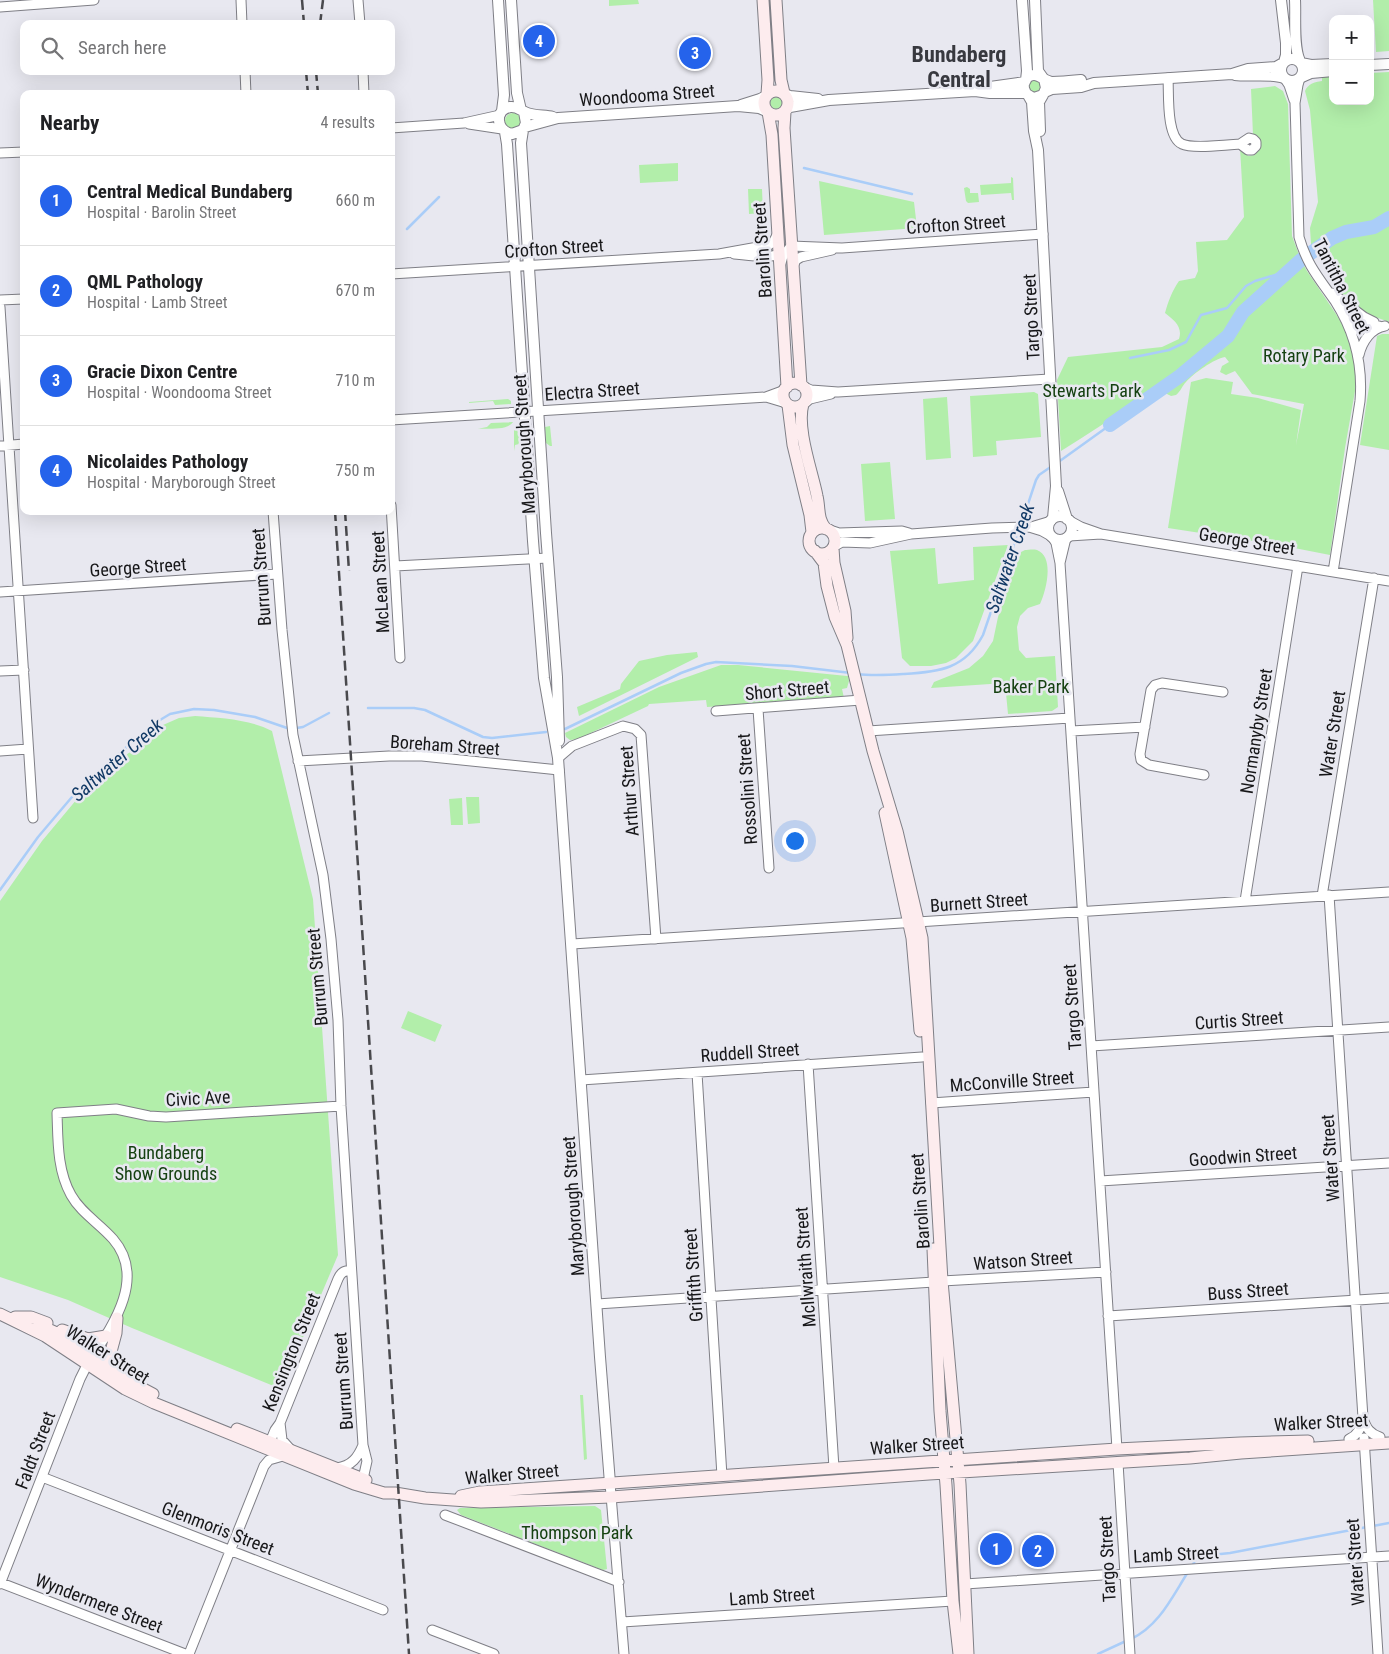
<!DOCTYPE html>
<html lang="en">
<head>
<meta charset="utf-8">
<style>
  body { margin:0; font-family:"Roboto Condensed",sans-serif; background:#f6f6f6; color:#202124 }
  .controls { position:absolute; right:15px; top:15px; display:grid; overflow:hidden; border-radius:10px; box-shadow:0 5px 20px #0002 }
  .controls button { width:45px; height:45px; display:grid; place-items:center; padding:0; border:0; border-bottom:1px solid #e0e0e0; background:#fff; color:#202124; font:25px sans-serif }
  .you { position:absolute; left:794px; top:840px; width:18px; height:18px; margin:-12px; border:4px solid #fff; border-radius:50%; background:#1a73e8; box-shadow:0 0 0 8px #1a73e833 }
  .badge { display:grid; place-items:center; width:32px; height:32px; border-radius:50%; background:#2563eb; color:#fff; font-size:16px; font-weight:700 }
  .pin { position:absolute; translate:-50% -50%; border:2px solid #fff; box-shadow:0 1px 5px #0006 }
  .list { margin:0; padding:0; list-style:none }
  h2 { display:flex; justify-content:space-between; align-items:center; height:65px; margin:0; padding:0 20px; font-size:21px }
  h2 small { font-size:16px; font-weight:400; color:#757577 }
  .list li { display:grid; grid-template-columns:32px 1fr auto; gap:15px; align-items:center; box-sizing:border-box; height:90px; padding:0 20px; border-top:1px solid #e0e0e0 }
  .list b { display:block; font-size:19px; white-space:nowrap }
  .list p { margin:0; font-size:16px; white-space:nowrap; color:#757577 }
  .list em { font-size:16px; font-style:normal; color:#757577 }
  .icon { flex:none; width:28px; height:28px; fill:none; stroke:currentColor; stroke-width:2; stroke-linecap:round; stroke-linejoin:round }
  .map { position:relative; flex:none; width:1389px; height:1654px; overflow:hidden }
  .search { position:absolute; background:#fff; box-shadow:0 5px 20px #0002; left:20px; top:20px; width:375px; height:55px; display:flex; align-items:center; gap:12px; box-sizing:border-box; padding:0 18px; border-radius:10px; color:#757577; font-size:19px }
  .panel { position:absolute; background:#fff; box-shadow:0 5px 20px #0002; left:20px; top:90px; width:375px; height:425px; border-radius:10px }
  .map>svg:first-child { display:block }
  .green { fill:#b2eeaa }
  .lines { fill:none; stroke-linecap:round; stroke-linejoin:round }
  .stream { stroke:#aacdf8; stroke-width:2.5 }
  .river { stroke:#aacdf8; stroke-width:14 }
  .minor-casing { stroke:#7f7f86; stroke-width:11 }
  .tertiary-casing { stroke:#7f7f86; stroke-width:12 }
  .secondary-casing { stroke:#7f7f86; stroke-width:13 }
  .minor { stroke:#fff; stroke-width:9 }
  .tertiary { stroke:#fff; stroke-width:10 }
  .secondary { stroke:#fdecee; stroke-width:11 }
  .rail { stroke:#49494d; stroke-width:2.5; stroke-dasharray:10 5; stroke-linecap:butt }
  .labels { text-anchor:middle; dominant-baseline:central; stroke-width:5; stroke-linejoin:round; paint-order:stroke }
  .street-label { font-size:18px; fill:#161618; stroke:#e8e8f0 }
  .park-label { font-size:18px; fill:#154111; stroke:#e8e8f0 }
  .water-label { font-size:19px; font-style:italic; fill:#113965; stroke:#e8e8f0 }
  .district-label { font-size:22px; font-weight:bold; fill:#38393f; stroke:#e8e8f0 }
</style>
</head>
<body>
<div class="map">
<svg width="1389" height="1654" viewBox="0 0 1389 1654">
  <rect width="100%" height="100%" fill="#e8e8f0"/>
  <path class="green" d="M609,0H638L639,4L609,6Z
    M1373,0H1389V51L1376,52Z
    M1389,72V322L1370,315L1353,304L1336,289L1311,244L1310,228L1318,202L1310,110L1305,91C1308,84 1314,82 1322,81V76L1333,77V101H1370V73Z
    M1029 86a6 6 0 1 1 12 0a6 6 0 1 1-12 0Z
    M1275,86L1283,91L1288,104L1292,236L1301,260L1307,271L1336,314L1345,329L1354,360L1356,372L1355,391L1345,448L1330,555L1279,545L1168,528L1191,382L1206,378L1233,382L1231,394L1258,398L1301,410L1296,445L1304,404L1252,394L1235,371L1226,375L1220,372L1222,366L1229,362L1225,357C1214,359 1194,373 1186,382C1182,386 1181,391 1176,395L1171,396L1165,393C1171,380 1200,367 1211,355L1207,351C1160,386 1111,420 1061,451L1057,380L1068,357L1162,347L1179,339C1183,327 1174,320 1165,313C1168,302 1172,291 1179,281L1195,278L1198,271L1196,242L1227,240L1244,217L1240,148L1247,154L1248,156L1255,155C1258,147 1263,140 1253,135L1251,89Z
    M770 103a6 6 0 1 1 12 0a6 6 0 1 1-12 0Z
    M505 121a8 8 0 1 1 16 0a8 8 0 1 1-16 0Z
    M678,163V181L640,183L639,165Z
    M1011,177L1013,178L1014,200H1012L1011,193L981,195L980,185L1011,183Z
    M819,181L914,202L917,228L824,235Z
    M967,187L970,189V193H978L979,202L968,203L966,201L964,188Z
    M748,189H762L763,213L749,214Z
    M1382,334H1389V450L1360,445L1377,336Z
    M1034,392L1038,394L1041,437L996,441L997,455L973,457L970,396Z
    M947,397L951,458L926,460L923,399Z
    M508,399L511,401V404L495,405L493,401L469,403V402Z
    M513,422C507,431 487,428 477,429L487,427L491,423Z
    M514,426L519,427V444L515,445L514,451Z
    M550,426L552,446H550L546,443L545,427Z
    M890,462L895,519L865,521L861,464Z
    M1008,545L973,641L956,658L946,663L931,666H910L902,658L890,551L935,548L938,584L974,580L973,547Z
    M1025,550C1028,550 1033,549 1037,550C1055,557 1046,591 1040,604L1028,608L1020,616L1017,627L1019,650L1026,658L1055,656L1058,707L1052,711L1008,714L1005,683L931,688L934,682L969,668L983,656L993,641L998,617L1014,565L1019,553Z
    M697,652L698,657L579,716L577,707L620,689L621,684L639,661L667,655Z
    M721,665H738L847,676H848L849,681L847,688L842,689L844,698L707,707L706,700L649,704L648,706L578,739L570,740L566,737L565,733L659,687Z
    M195,716C220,718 249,719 272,731L313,899L338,1255L281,1389L132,1328L68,1300L0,1277V901L42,841L87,787L163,725L179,718Z
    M466,797H479L480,823L468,824Z
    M462,798L463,825H451L449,799Z
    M408,1011L442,1025L435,1042L401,1028Z
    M580,1395H583L587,1459L584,1460Z
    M595,1506L601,1510L607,1569L603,1570L461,1515L457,1510L460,1508Z"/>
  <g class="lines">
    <path class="stream" d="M804,168L912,194
      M407,229L439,197
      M1130,358L1169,350L1186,342L1201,315L1227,308L1246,286L1255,281L1288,271
      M1057,463L1110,425
      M1021,525L1036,480L1039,475L1052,466
      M857,674C873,676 888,675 904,674C939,672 965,669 983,635L1019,530
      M368,708H414L425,710L483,737L492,738L546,732
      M565,729L681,673L706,664L716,662L792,666L851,673
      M0,890L38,837L83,784L155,723L170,714L194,709L214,710L255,717L290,729L303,727L329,713
      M1373,1526L1389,1523
      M1191,1568L1196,1559L1202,1556L1230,1553L1367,1527
      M1131,1639C1159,1626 1172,1597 1188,1572
      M1098,1654L1126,1641"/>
    <path class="river" d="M1110,425L1180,376L1228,336L1243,312L1301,260L1332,238L1346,232L1374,227L1389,218"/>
    <defs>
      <path id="minor" d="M241,0L242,24
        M358,0L360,24
        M0,7L94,0
        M245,71L246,94
        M363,71L364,94
        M1168,78C1169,94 1166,137 1182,144C1192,149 1227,145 1240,144
        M1300,78L1298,85L1295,103L1299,237C1307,265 1319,278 1335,301C1355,332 1363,365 1360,401L1333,572
        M1285,79L1289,85L1294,100
        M469,124L502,129
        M391,128L464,123L500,115
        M1249,138L1253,139L1256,142V146L1252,150H1248L1240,144Z
        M0,153L24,152
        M734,254C747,255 773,260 783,252
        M781,263L783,256L791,246L842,248L1043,234
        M793,266L796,260L801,257L832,250
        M391,274L719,254L769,245L774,241L778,233
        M1332,293L1364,317L1374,322
        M0,300L24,299
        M0,307L33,818
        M1350,329C1356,322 1363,321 1372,322
        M1350,329L1355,330L1379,326
        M1359,355C1362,342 1371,328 1385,326
        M804,387L811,390L838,392L1050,379
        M766,397L786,403
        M805,403L810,399L831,394
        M391,420L766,397L785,390
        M0,446L24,444
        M391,505L400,658
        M273,511L282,630L293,735L323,875L331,939L338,1020L341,1106L363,1445L367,1461L363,1479L359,1481
        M1031,527L1051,521
        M830,530L839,533L902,531L909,533
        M1101,534L1389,581
        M1069,536L1101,534L1081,527L1070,521
        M1053,538L1056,543L1060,563L1066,538
        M833,547L842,542L870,543L911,534L992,528L1029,527L1042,531L1051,536
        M1060,563L1117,1449
        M395,566L548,558
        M0,592L277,574
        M0,671L24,670
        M758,709L769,868
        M716,711L861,700
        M868,731L1070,718
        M1071,731L1145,727
        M0,751L28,749
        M558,758L572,746L623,726L635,729L641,735L656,939
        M298,761L389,756H422L559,770
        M1204,775L1149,765L1141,760L1140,754L1151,690L1155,685L1162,683L1223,692
        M1329,895L1363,1418C1361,1428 1358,1435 1349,1439
        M1322,896L1374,578
        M1245,901L1298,566
        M572,944L1389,892
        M1091,1046L1389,1027
        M808,1064L834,1468
        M697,1073L722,1476
        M581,1080L922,1057
        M931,1103L1094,1092
        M1100,1181L1389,1163
        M942,1281L1106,1272
        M597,1304L934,1282
        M1108,1316L1389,1298
        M92,1357C114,1324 146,1277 113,1239C99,1223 81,1213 71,1195C57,1170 58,1140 57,1113L116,1109L149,1116L166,1117L341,1106
        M1363,1418C1366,1428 1370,1434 1380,1437
        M280,1423L282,1440L291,1450
        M1364,1438L1378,1654
        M272,1447L270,1442L275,1430L280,1423L338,1279C341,1272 344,1271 351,1270
        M1118,1463L1130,1654
        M337,1468C352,1466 358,1457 363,1445
        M42,1477L383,1610
        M610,1483L624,1654
        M445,1515L619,1582
        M1,1583L185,1654
        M0,1584L80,1379L87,1365
        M965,1584L1389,1556
        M622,1622L953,1601
        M432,1630L494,1654
        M189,1654L264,1466L269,1460L283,1456"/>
      <path id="tertiary" d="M498,0L504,95L502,111
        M511,0L517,93L521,110
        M1022,0L1027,71L1026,80
        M1035,0L1038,71L1043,78
        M1281,0L1286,43V55L1284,62
        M1295,0C1296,17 1293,47 1300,61
        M1281 70a11 11 0 1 1 22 0a11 11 0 1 1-22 0Z
        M1301,63L1311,65L1333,64
        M1370,65L1389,64
        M1235,75C1251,77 1269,73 1284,78
        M1302,77L1311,73L1333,71
        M1044,79L1046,88L1043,95L1034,98C1030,96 1026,95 1025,91C1023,87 1024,82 1026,79C1035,69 1043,81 1052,82C1061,82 1071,81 1081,80
        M983,88L1025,82
        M1045,92L1052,89L1081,87L1094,83L1232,74L1248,69L1276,67L1283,63
        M784,94L790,96L818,99
        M1028,95L1032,102L1034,131L1038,150L1056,486L1053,518
        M741,105L760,99L766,96
        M786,110L790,107L829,100L975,91L990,93H1025
        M524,112L526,123L523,130L512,134C496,131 494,110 510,107C517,106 520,110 525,112C533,116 544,115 553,117
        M525,127L558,118L738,106L759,108L766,111
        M523,130L521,143L546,533L557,677L559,741
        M1040,131L1039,102L1043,95
        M505,132L507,144L533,541L544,678L558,758L600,1357L610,1483
        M1058,491L1067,519
        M1048 528a12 12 0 1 1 24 0a12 12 0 1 1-24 0Z"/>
      <path id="secondary" d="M763,0L768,80L767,94
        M776,0L781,80L784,93
        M764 103a12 12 0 1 1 24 0a12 12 0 1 1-24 0Z
        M768,112L772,135L787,387
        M785,112L784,128L801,385
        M783 395a12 12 0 1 1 24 0a12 12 0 1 1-24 0Z
        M803,404C796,428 812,471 817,496C820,508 817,519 826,529
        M788,405L793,445L810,515L812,532
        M809 541a13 13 0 1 1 26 0a13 13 0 1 1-26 0Z
        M833,548L834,563L845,611L847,638
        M815,551L824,563L827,586L835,617L847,645L873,751L897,831L922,938L942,1281L960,1484L968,1654
        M885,813L912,938L920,1031
        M933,1249L940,1411L946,1485L953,1601L959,1654
        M0,1314L45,1336L125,1389L154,1403L354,1484L384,1493H395L425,1498L481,1502L611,1497L929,1474L1190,1458L1241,1453L1389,1443
        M15,1317H31L47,1323
        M39,1325L61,1335L119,1376L153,1394
        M62,1330L88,1339L106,1336
        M109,1369V1359L116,1333L117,1318
        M237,1429L366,1480
        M461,1496L480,1492L1117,1449L1240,1443L1308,1441"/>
    </defs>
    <use href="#minor" class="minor-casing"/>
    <use href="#tertiary" class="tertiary-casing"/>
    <use href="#secondary" class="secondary-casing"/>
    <use href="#minor" class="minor"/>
    <use href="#tertiary" class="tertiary"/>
    <use href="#secondary" class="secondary"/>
    <path class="rail" d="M302,0L304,24
      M320,24L323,0
      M306,71L308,94
      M316,71L318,94
      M335,511L409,1654
      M345,511L349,571"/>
  </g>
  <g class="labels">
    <g class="street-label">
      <text transform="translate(647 95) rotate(-4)">Woondooma Street</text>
      <text transform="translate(956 224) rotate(-4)">Crofton Street</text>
      <text transform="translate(554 248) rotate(-4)">Crofton Street</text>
      <text transform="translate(762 250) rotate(-94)">Barolin Street</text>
      <text transform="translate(1342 286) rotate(63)">Tantitha Street</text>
      <text transform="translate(1031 317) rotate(-93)">Targo Street</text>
      <text transform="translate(592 391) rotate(-4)">Electra Street</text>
      <text transform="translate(524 444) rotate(-94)">Maryborough Street</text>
      <text transform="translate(1247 541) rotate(9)">George Street</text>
      <text transform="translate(138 567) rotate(-4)">George Street</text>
      <text transform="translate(261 577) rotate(-94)">Burrum Street</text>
      <text transform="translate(380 582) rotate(-93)">McLean Street</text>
      <text transform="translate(787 690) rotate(-5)">Short Street</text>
      <text transform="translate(1256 731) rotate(-81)">Normanyby Street</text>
      <text transform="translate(1332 734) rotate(-81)">Water Street</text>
      <text transform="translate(445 745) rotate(4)">Boreham Street</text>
      <text transform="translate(747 789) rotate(-94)">Rossolini Street</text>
      <text transform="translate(629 791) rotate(-94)">Arthur Street</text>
      <text transform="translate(979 902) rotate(-4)">Burnett Street</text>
      <text transform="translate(317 977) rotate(-95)">Burrum Street</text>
      <text transform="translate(1072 1007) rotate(-94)">Targo Street</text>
      <text transform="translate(1239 1020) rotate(-4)">Curtis Street</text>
      <text transform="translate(750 1052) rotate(-4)">Ruddell Street</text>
      <text transform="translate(1012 1081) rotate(-4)">McConville Street</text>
      <text transform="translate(198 1098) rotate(-3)">Civic Ave</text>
      <text transform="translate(1243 1156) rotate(-4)">Goodwin Street</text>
      <text transform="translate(1330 1158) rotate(-94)">Water Street</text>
      <text transform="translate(920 1201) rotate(-94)">Barolin Street</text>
      <text transform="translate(573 1206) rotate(-94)">Maryborough Street</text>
      <text transform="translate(1023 1260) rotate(-4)">Watson Street</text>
      <text transform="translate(805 1267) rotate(-94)">McIlwraith Street</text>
      <text transform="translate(693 1275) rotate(-94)">Griffith Street</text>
      <text transform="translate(1248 1291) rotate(-4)">Buss Street</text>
      <text transform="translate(291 1352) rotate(-68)">Kensington Street</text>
      <text transform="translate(108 1354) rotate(32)">Walker Street</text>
      <text transform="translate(343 1381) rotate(-94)">Burrum Street</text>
      <text transform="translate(1321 1422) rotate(-3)">Walker Street</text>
      <text transform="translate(917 1445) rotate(-4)">Walker Street</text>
      <text transform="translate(35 1450) rotate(-69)">Faldt Street</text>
      <text transform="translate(512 1474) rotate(-5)">Walker Street</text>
      <text transform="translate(218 1528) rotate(21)">Glenmoris Street</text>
      <text transform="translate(1176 1554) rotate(-3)">Lamb Street</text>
      <text transform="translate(1107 1559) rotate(-93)">Targo Street</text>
      <text transform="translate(1355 1562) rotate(-94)">Water Street</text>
      <text transform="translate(772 1596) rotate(-4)">Lamb Street</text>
      <text transform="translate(99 1603) rotate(21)">Wyndermere Street</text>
    </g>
    <g class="park-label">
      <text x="1304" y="355">Rotary Park</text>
      <text x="1092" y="390">Stewarts Park</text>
      <text x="1031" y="686">Baker Park</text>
      <text x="166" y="1152">Bundaberg<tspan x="166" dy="21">Show Grounds</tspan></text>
      <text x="577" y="1532">Thompson Park</text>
    </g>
    <g class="water-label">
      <text transform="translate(1010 558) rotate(-71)">Saltwater Creek</text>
      <text transform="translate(117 760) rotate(-41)">Saltwater Creek</text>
    </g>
    <g class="district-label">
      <text x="959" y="54">Bundaberg<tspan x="959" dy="25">Central</tspan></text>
    </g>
  </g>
</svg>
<div class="controls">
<button>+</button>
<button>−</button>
</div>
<div class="you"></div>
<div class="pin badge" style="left:996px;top:1549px">1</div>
<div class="pin badge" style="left:1038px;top:1551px">2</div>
<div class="pin badge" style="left:695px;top:53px">3</div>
<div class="pin badge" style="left:539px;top:41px">4</div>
<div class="search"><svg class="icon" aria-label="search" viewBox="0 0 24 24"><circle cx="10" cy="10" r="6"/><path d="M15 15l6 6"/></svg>Search here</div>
<section class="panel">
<h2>Nearby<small>4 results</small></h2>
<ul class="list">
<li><span class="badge">1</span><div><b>Central Medical Bundaberg</b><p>Hospital · Barolin Street</p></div><em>660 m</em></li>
<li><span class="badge">2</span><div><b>QML Pathology</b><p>Hospital · Lamb Street</p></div><em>670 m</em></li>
<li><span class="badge">3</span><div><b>Gracie Dixon Centre</b><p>Hospital · Woondooma Street</p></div><em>710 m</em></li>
<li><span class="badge">4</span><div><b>Nicolaides Pathology</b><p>Hospital · Maryborough Street</p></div><em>750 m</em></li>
</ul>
</section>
</div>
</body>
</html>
